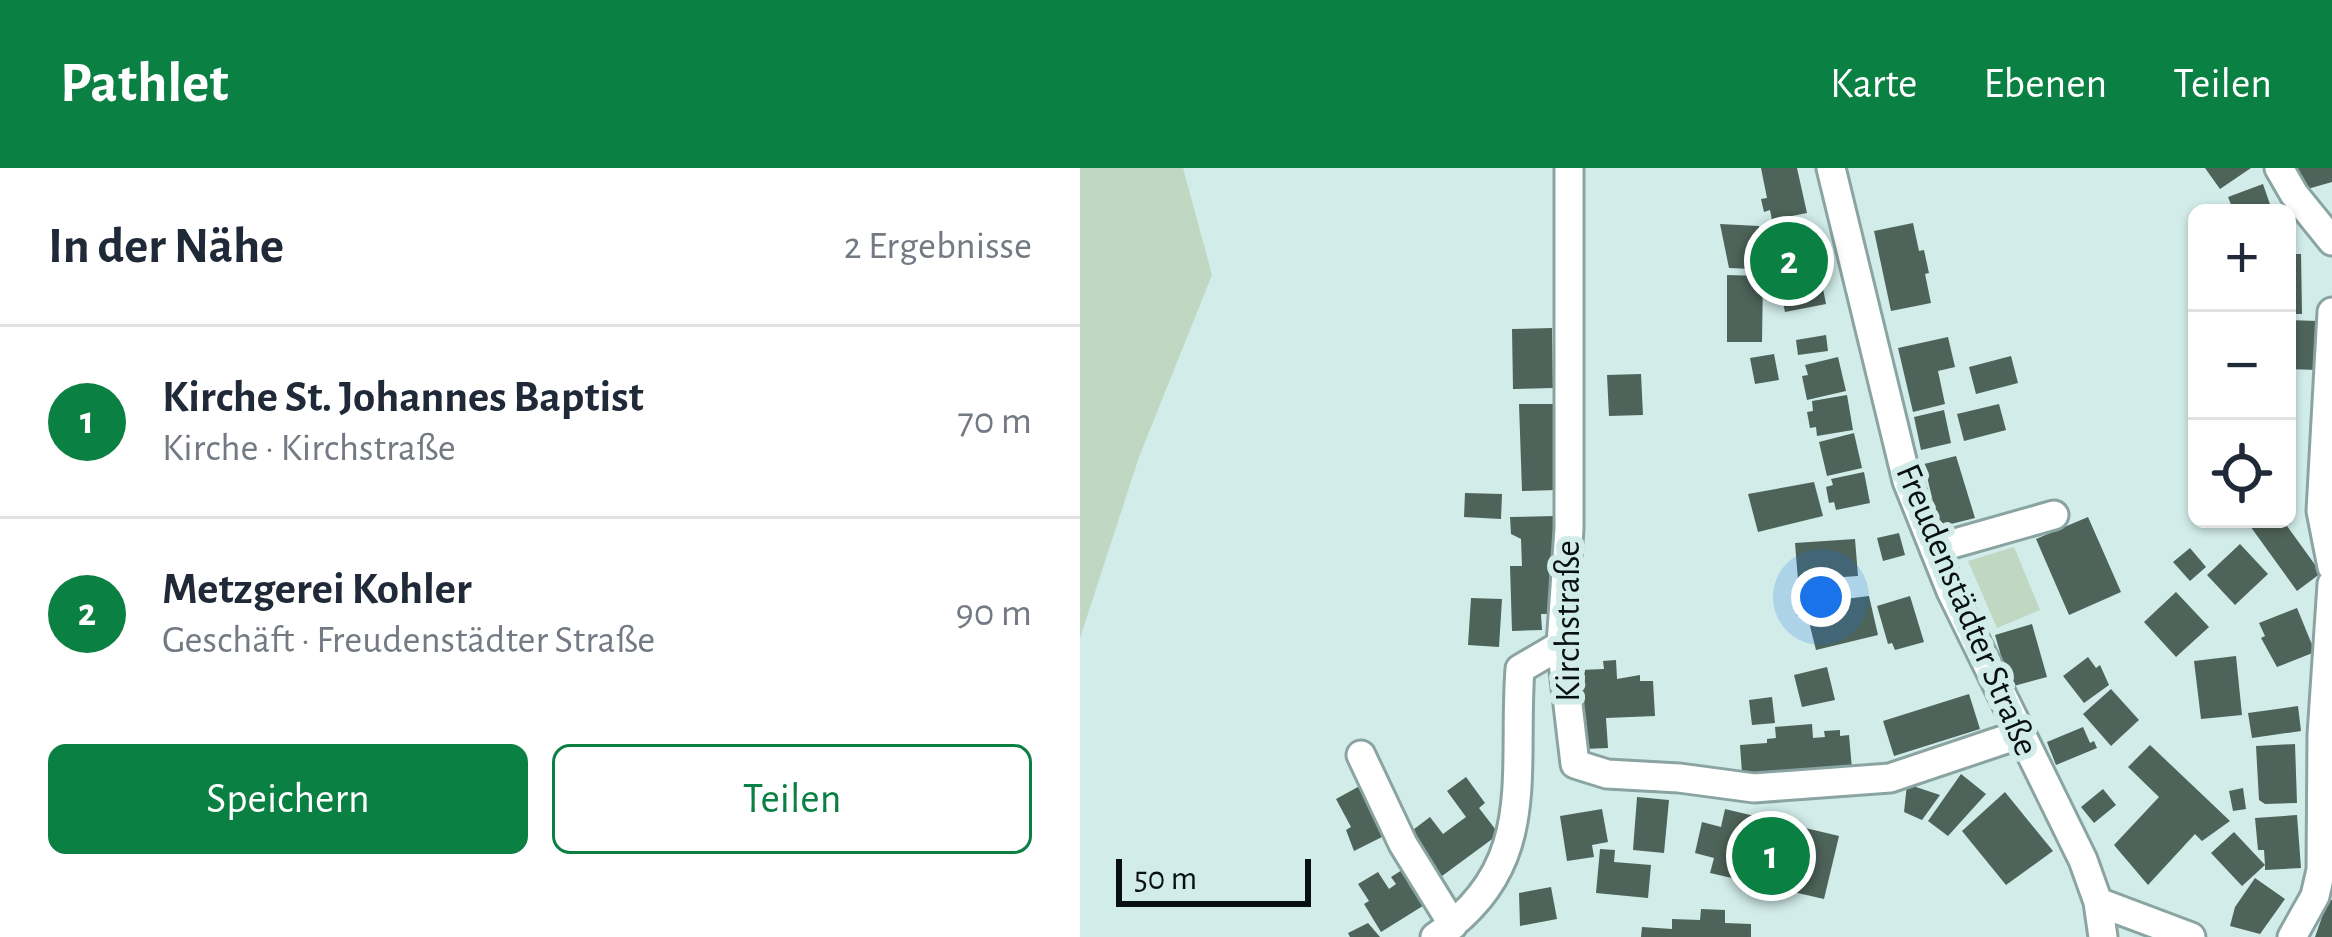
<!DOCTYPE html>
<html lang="de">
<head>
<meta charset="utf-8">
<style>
  body { margin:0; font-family:"Alegreya Sans",sans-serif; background:#f6f6f7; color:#1f2937 }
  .controls { position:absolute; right:36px; top:36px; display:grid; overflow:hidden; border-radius:18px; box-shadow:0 3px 9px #0004 }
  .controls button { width:108px; height:108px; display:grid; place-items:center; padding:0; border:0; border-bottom:3px solid #e0e1e3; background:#fff; color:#1f2937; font:60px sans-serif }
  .scale { position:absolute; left:36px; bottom:30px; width:195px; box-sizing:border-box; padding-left:12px; border:6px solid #081111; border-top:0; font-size:33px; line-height:42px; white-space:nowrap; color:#081111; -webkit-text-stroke:9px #d1ece9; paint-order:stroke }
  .you { position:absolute; left:741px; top:429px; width:42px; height:42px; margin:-30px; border:9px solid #fff; border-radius:50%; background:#1a73e8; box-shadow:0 0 0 18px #1a73e833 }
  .badge { display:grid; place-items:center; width:78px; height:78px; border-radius:50%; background:#0b8043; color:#fff; font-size:39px; font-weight:700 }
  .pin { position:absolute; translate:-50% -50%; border:6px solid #fff; box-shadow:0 3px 12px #0006 }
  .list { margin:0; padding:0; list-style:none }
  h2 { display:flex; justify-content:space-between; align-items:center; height:156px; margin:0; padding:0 48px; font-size:51px }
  h2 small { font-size:39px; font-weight:400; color:#747a83 }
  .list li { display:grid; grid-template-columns:78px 1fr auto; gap:36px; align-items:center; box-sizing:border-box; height:192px; padding:0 48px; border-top:3px solid #e0e1e3 }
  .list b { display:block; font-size:45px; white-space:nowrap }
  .list p { margin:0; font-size:39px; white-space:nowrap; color:#747a83 }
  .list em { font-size:39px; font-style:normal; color:#747a83 }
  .actions { display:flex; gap:24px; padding:36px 48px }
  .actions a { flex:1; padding:27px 0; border:3px solid #0b8043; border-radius:18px; text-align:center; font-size:42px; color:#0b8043 }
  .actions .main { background:#0b8043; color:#fff }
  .icon { flex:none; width:66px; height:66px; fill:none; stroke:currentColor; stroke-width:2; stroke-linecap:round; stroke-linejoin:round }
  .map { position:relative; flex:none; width:1252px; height:769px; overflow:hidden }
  header { display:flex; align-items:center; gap:72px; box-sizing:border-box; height:168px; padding:0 60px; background:#0b8043; color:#fff }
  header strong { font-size:57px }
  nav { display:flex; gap:66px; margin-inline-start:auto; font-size:42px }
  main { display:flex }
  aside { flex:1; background:#fff }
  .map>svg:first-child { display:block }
  .green { fill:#c0d7c1 }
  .building { fill:#4e635a }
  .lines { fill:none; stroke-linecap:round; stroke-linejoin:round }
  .minor-casing { stroke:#89a4a1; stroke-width:33 }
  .minor { stroke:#fff; stroke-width:27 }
  .labels { text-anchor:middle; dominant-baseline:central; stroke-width:12; stroke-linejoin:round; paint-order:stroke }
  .street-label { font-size:36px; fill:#081111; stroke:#d1ece9 }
</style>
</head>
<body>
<header>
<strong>Pathlet</strong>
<nav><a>Karte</a><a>Ebenen</a><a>Teilen</a></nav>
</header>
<main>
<aside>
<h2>In der Nähe<small>2 Ergebnisse</small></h2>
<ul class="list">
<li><span class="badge">1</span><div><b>Kirche St. Johannes Baptist</b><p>Kirche · Kirchstraße</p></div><em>70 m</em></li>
<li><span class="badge">2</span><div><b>Metzgerei Kohler</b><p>Geschäft · Freudenstädter Straße</p></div><em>90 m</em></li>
</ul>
<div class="actions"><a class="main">Speichern</a><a>Teilen</a></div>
</aside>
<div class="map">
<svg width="1252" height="769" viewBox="0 0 1252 769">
  <rect width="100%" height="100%" fill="#d1ece9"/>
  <path class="green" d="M0,0H103L132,107L59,289L0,470Z
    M934,379L960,442L917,460L888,393Z"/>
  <path class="building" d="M681,0H717L727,45L692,52L690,42L684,44L681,31L687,30Z
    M1125,0H1171L1140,21Z
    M1218,0H1252V14L1224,22Z
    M1183,16L1193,45H1149L1148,41L1152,39L1148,29Z
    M833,55L839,83L844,82L849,105L845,106L851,135L811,143L794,63Z
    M640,56L679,58L682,74L732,64L746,136L705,144L697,106L691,107L687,85L670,87L673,101L649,100Z
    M1207,86H1221L1222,146H1207Z
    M647,107L683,108L682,174H647Z
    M1207,152L1238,153L1237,202L1207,201Z
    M472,160L473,220L433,221L432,161Z
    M746,167L748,183L718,187L716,172Z
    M868,169L875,199L858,203L865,236L833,244L818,180Z
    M694,186L699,212L675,216L670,190Z
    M931,188L938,215L896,226L889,199Z
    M758,189L766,223L727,232L722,208L728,207L725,197Z
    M561,206L563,247L529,248L527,207Z
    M767,227L773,262L737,268L736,259L730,260L727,244L733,243L732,233Z
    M439,236H473L476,322L442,323Z
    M919,236L926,262L884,273L877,246Z
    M864,242L871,275L841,282L834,249Z
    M774,265L782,300L747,308L739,274Z
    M876,288L895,350L859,359L844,296Z
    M784,304L790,335L756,342L754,334L749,335L746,319L753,317L751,311Z
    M734,314L743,348L678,364L668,326Z
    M385,325L422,326L421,351L384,349Z
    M475,348L477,446H461L462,462L432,463L430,398H442L441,371L431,366L430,349Z
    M1008,349L1041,424L989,447L956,371Z
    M1165,351H1208L1211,355L1207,358L1241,405L1217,423Z
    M819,365L825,387L803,393L797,370Z
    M775,371L778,408L718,412L715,375Z
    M1160,376L1188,406L1155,437L1127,407Z
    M1110,380L1126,399L1110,413L1093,394Z
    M1096,424L1129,459L1096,489L1064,454Z
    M740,426L743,440L750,439L749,433L789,428L798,467L736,482L727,446L717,448L713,433Z
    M830,428L844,474L815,482L812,475L808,476L797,438Z
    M391,430L422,431L419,479L388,477Z
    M1217,440L1235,484L1197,499L1181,470L1185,468L1179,455Z
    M952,456L967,509L930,519L915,467Z
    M1156,488L1162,547L1121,551L1114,493Z
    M1008,489L1016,500L1020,497L1029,517L1004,535L983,508Z
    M536,492L537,511L560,507V513H573L575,548L526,550L528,580L504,581L500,502L524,501L523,493Z
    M747,499L755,532L722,539L714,507Z
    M1031,521L1059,552L1031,578L1003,546Z
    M889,526L900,561L814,588L803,553Z
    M692,529L695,555L672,557L669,532Z
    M1218,538L1221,563L1172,570L1168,545Z
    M732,556L733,570L745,569L744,563L760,562V568L769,567L772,601L662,605L660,577L687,575V571L696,570L695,559Z
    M1003,559L1010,575L1014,573L1017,580L976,597L967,574Z
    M1215,576L1217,635L1185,636L1179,632L1176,578Z
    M1070,577L1150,653L1122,673L1115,666L1068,717L1034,677L1079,629L1048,599Z
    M881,606L906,626L868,668L848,653Z
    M386,609L405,635L399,640L419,666L362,708L329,665L350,649L363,666L386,649L367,623Z
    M287,614L312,664L274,683L266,662L271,659L256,631Z
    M827,616L860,627L842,652L824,644Z
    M1163,620L1166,641L1153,643L1149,623Z
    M1023,621L1036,637L1014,655L1001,639Z
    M925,624L973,683L926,717L882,663Z
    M557,629L589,632L584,685L553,682Z
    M522,641L528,674L512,677L514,689L487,693L480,648Z
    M645,641L759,668L744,731L630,705L634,690L615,685L622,654L641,659Z
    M1217,647L1221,700L1185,702V697L1162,718L1131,685L1154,664L1185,697L1184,682H1178L1175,650Z
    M520,681L535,682L534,694L571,697L568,730L516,725Z
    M322,702L326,708L336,702L354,731L301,764L284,736L289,733L278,716L298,704L309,721L316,716L311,709Z
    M1175,710L1205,731L1180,766L1150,758L1155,739Z
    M471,719L477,751L440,758L439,725Z
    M1248,732H1252V769H1235Z
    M621,741L645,742V755L671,756V769H561L562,759L592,761V751L620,752Z
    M288,755L300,769H270L268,765Z"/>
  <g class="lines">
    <defs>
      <path id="minor" d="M489,0V361L481,477L495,596L527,606L599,610L674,620L810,610L938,567
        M751,0L827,313L871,423L1003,692L1018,734L1023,769
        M1199,0L1214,26L1252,73
        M1252,144L1241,343L1252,399
        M854,381L974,347
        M281,587L323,676L373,757
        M1018,734L1111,769
        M355,769C460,699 432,607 440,501L481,477
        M1212,769L1235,728L1241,702L1242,567L1252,416"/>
    </defs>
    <use href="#minor" class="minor-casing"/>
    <use href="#minor" class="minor"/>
  </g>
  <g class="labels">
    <g class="street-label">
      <text transform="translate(887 442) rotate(67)">Freudenstädter Straße</text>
      <text transform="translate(488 453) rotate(-90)">Kirchstraße</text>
    </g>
  </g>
</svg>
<div class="controls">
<button>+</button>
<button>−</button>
<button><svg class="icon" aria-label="locate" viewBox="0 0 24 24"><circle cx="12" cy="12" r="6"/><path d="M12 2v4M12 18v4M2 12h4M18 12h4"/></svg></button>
</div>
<div class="scale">50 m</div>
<div class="you"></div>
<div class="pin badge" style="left:691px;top:688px">1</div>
<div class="pin badge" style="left:709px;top:93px">2</div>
</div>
</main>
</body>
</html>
